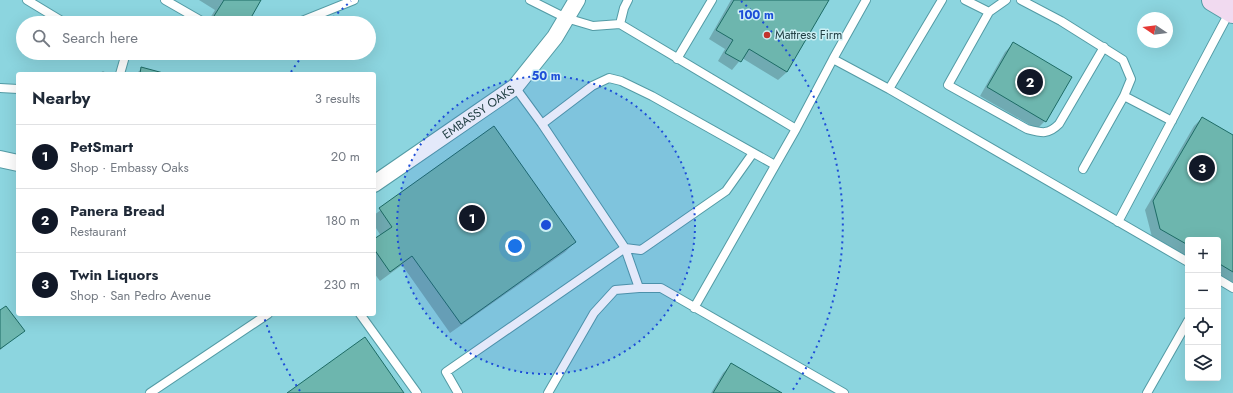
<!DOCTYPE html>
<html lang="en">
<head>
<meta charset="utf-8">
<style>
  body { margin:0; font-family:Jost,sans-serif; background:#f6f6f7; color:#1f2937 }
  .controls { position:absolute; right:12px; bottom:12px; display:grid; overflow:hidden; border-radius:4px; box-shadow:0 4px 16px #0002 }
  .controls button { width:36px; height:36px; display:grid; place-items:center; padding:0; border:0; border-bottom:1px solid #e0e1e3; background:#fff; color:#1f2937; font:20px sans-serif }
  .compass { position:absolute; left:1137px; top:12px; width:36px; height:36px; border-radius:50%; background:#fff; box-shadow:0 4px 16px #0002; rotate:283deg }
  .you { position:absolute; left:515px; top:246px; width:14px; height:14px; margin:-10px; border:3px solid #fff; border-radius:50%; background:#1a73e8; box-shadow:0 0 0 6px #1a73e833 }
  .badge { display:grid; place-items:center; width:26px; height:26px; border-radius:50%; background:#111827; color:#fff; font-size:13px; font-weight:700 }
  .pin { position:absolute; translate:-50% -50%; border:2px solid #fff; box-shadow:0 1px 4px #0006 }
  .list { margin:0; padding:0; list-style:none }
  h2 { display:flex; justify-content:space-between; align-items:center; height:52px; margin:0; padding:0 16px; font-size:17px }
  h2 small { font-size:13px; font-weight:400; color:#747a83 }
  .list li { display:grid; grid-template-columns:26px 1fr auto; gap:12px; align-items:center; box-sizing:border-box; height:64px; padding:0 16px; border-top:1px solid #e0e1e3 }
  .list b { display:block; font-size:15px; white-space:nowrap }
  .list p { margin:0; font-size:13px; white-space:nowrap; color:#747a83 }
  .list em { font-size:13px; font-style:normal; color:#747a83 }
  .icon { flex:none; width:22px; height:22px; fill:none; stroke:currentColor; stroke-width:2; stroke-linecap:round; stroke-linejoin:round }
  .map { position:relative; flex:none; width:1233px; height:393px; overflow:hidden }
  .search { position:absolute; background:#fff; box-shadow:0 4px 16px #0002; left:16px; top:16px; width:360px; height:44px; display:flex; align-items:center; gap:10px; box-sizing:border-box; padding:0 14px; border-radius:22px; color:#747a83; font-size:15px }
  .panel { position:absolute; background:#fff; box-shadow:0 4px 16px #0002; left:16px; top:72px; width:360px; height:244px; border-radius:4px }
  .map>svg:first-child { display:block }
  .shadow { fill:#0003 }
  .building { fill:#6db6ae; stroke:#1d6b65 }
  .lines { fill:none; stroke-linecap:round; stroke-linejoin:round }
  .lane-casing { stroke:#539ba5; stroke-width:10 }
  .street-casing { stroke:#539ba5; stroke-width:18 }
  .secondary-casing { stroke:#539ba5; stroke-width:24 }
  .lane { stroke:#fff; stroke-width:8 }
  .street { stroke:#fff; stroke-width:16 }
  .secondary { stroke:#f1daf0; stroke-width:22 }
  .ring { fill:none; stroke:#1d4ed8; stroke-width:2; stroke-dasharray:2 4 }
  .poi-dot { fill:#c2342d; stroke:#cceff4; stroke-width:1.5 }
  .labels { text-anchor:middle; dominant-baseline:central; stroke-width:3; stroke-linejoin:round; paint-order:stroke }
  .poi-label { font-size:12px; fill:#213f44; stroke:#cceff4; text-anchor:start }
  .street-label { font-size:12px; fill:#213f44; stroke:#cceff4 }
  .centre { fill:#1d4ed8; stroke:#cceff4; stroke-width:2 }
  .ring-label { font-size:12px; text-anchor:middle; font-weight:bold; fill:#1d4ed8; stroke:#cceff4; stroke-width:3; stroke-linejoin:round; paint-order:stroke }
</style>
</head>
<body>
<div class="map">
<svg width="1233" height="393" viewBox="0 0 1233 393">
  <rect width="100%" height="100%" fill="#8cd5df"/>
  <path class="shadow" d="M199,0H260L247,23H207L215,10Z
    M731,0H828L787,72L778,80L742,58L732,70L718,61L725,49L709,39Z
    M1013,44L1045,121L1037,129L980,96L1005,52Z
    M142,68L163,74H136Z
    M103,71L108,74H98L100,73Z
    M1202,118L1233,136V284L1218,275V240H1188V258L1152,237L1145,210L1194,126Z
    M494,128L575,242L565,252L450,333L402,265L380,281L374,273V241L381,236L374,225V215Z
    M0,312L23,331L0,350Z
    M731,365L780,393H711L723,373Z"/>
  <path class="building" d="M224,0H261L248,23H225L214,16Z
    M734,0H829L787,72L749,49L741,62L725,53L733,40L716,30Z
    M1013,42L1072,77L1046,122L987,87Z
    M141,67L167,74H140Z
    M1202,117L1233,135V272L1218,263V240H1188V245L1160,229L1153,201Z
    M494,126L576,242L461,324L412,256L390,272L374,249V239L392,227L379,208Z
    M6,306L25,331L0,349V310Z
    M365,337L404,393H287Z
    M731,363L782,393H713Z"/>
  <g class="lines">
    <defs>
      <path id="lane" d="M27,0L65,23
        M165,0L205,23
        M530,0L566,18L593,26L620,24L796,129
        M965,0L989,12L1006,0
        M1021,0L1061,21L1123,60L1131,79L1124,96L1172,121
        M989,12L948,85L1027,129C1042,133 1048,135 1059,124L1104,47
        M297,23L354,0
        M620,24L624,8L628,0
        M677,59L712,0
        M833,59L866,0
        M120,74L124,60L122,53
        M515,87L542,124
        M0,88L18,89
        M889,89L942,0
        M753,153L726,191L641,250L625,248L542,124L592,86L609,78L621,81L652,96L775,165
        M1083,169L1124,96
        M1118,222L1230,11
        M1218,279L1233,288
        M694,308L796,129L833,59L889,89L1188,262
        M360,314L417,393
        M150,393L268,314
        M458,393L446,372L625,248L639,288H661L844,393
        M548,393L594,313L615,290L639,288
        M1147,393L1188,321"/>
      <g id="street">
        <path d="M0,159L18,163"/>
        <path id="s1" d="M374,184L515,87L555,37L577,0"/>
      </g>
      <path id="secondary" d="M1213,0L1233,12"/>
    </defs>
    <use href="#lane" class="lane-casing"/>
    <use href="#street" class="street-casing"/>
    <use href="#secondary" class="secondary-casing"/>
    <use href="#lane" class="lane"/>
    <use href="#street" class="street"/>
    <use href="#secondary" class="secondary"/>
  </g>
  <circle cx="546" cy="225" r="149" fill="#1d4ed8" fill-opacity=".12"/>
  <g class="ring">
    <circle cx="546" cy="225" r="149"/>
    <path d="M300 391A297 297 0 0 1 263 314M291 72A297 297 0 0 1 303 55M329 22A297 297 0 0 1 351 1M741 1A297 297 0 0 1 792 391"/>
  </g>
  <circle class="poi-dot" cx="767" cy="35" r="4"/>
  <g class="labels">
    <g class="poi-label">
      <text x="775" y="35">Mattress Firm</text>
    </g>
    <g class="street-label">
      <text stroke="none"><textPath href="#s1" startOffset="127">EMBASSY OAKS</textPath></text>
    </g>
  </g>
  <circle cx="546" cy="225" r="6" class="centre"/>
  <g class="ring-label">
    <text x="756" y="19">100 m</text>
    <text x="546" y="80">50 m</text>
  </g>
</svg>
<div class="controls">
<button>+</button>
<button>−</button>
<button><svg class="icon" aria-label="locate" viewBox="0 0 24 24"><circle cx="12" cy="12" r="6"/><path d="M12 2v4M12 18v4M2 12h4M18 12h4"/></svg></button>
<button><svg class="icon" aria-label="layers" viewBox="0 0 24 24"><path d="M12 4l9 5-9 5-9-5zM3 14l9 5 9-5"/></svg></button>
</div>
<svg class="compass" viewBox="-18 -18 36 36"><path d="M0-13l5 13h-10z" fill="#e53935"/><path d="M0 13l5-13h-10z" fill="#747a83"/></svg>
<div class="you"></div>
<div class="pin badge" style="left:472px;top:218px">1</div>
<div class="pin badge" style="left:1030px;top:82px">2</div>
<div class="pin badge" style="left:1202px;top:168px">3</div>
<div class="search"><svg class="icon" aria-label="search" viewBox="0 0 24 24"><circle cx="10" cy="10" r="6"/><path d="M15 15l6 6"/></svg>Search here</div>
<section class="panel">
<h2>Nearby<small>3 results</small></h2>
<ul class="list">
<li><span class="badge">1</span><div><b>PetSmart</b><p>Shop · Embassy Oaks</p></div><em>20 m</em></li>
<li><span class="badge">2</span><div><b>Panera Bread</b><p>Restaurant</p></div><em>180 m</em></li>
<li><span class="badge">3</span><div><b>Twin Liquors</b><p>Shop · San Pedro Avenue</p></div><em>230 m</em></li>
</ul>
</section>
</div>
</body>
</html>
